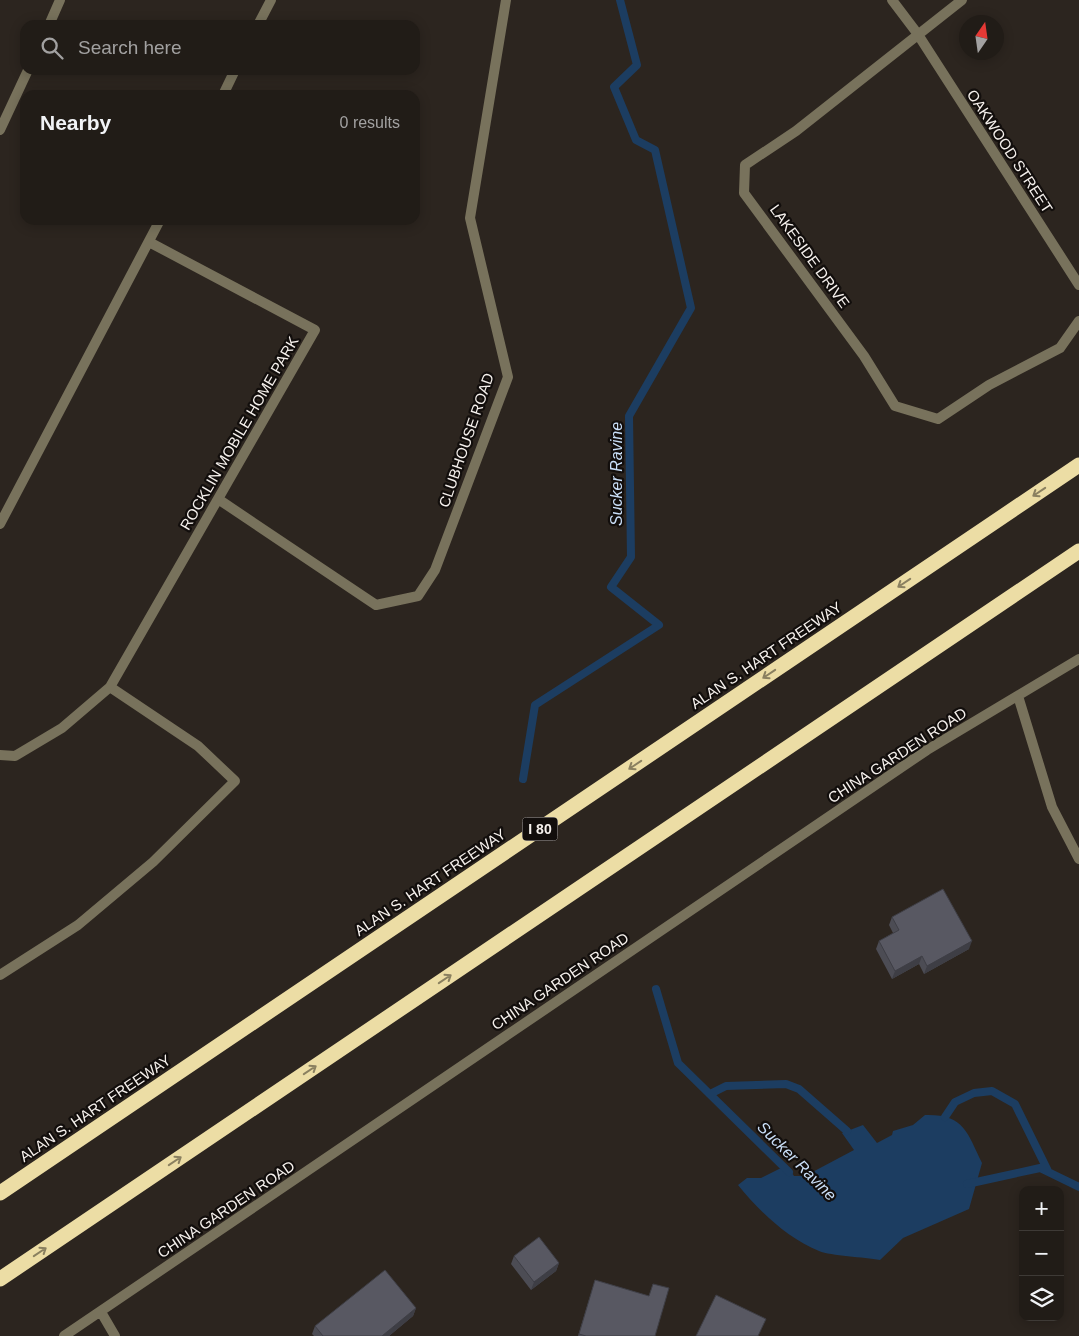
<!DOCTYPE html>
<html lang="en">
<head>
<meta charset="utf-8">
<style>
  body { margin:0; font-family:Helvetica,sans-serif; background:#292520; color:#f1f3f6 }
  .controls { position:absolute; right:15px; bottom:15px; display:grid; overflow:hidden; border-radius:10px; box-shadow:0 2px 12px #0003 }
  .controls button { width:45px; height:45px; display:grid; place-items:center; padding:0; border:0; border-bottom:1px solid #3e3a36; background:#211c17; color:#f1f3f6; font:25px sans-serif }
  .compass { position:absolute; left:959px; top:15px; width:45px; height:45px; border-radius:50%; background:#211c17; box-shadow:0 2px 12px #0003; rotate:13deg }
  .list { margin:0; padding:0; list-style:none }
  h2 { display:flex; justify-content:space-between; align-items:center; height:65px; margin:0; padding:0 20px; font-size:21px }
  h2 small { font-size:16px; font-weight:400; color:#a2a1a1 }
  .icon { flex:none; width:28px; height:28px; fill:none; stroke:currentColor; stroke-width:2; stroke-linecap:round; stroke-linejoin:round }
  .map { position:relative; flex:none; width:1079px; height:1336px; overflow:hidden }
  .search { position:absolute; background:#211c17; box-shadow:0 2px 12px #0003; left:20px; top:20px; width:400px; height:55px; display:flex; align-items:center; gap:12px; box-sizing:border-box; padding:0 18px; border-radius:15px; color:#a2a1a1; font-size:19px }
  .panel { position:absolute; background:#211c17; box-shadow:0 2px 12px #0003; left:20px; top:90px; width:400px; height:135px; border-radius:15px }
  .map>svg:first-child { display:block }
  .water { fill:#1c3d61 }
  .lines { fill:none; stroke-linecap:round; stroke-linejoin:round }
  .stream { stroke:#1c3d61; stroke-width:8 }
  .minor { stroke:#78725c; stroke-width:10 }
  .motorway { stroke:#ecdda5; stroke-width:15 }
  .wall { fill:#4c4c54 }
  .shaded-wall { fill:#3e3e45 }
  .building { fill:#585862; stroke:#3e3e45 }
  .oneway { stroke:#8a8060 }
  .labels { text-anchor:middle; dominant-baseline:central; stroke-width:4.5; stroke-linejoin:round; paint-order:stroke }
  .shield { fill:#120e0c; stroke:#b2adaa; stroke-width:1 }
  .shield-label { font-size:14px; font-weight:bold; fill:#f6f1ed }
  .street-label { font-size:15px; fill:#f6f1ed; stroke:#120e0c }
  .water-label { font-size:16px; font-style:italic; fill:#cadff8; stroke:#120e0c }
</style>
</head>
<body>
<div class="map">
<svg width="1079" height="1336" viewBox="0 0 1079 1336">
  <rect width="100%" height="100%" fill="#2c251f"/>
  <path class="water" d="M925,1115C964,1114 967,1132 982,1163L969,1209L903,1238L880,1260C864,1257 831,1256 819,1251C787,1238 759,1211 738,1185L747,1178H761L787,1165L794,1176H805L854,1150L842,1133L863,1125L877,1143L892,1135L893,1131L913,1125Z"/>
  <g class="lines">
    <path class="stream" d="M523,779L535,705L659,625L611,587L631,557L629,416L691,308L655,150L636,140L614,87L637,65L620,0
      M656,989L678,1063L789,1172
      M710,1094L726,1086L786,1084L799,1089L847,1131
      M945,1117L955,1102L974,1093L992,1091L1015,1104L1048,1171
      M967,1184L1040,1168L1079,1187"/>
    <path class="minor" d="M892,0L917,33L1079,285
      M962,0L796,131L745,165L744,193L864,356L895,406L938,419L989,385L1060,348L1079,321
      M49,25L60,0
      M258,25L271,0
      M223,95L235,70
      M0,130L28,70
      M218,499L376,605L418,596L435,570L508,377L470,218L506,0
      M0,524L160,220
      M1018,696L1052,807L1079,859
      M0,755L15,756L62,728L110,687L315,330L149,242
      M0,975L78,925L153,862L235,781L198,746L110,687
      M101,1312L115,1336
      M64,1336L927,750L1079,659"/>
    <path class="motorway" d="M0,1193L1079,465
      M0,1279L1079,551"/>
  </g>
  <path class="wall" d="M892,917L969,949L924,974L919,964L892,979L876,949L879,941L893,933L889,925Z
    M514,1256L559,1263L556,1271L531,1290L511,1264Z
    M595,1280L649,1296L653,1284L655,1336H578Z
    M416,1308L413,1316L389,1336H314L312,1334L315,1326Z"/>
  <path class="shaded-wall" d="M972,941L969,949L924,974L927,966Z
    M922,956L919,964L892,979L895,971Z
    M559,1263L556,1271L531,1290L534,1282Z
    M416,1308L413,1316L389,1336H382Z"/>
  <path class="building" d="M943,889L972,941L927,966L922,956L895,971L879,941L899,930L892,917Z
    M539,1237L559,1263L534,1282L514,1256Z
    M385,1270L416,1308L382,1336H323L315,1326Z
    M595,1280L649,1296L653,1284L669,1288L655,1336H586L579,1334Z
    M716,1295L766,1319L758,1336H696Z"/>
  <defs><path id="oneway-shaft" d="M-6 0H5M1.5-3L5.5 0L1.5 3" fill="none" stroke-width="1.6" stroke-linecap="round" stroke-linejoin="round" transform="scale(1.25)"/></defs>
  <g class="oneway">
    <use href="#oneway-shaft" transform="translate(1039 492) rotate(146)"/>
    <use href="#oneway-shaft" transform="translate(904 583) rotate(146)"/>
    <use href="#oneway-shaft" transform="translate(769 674) rotate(146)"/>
    <use href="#oneway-shaft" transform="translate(635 765) rotate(146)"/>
    <use href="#oneway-shaft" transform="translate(445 979) rotate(-34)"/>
    <use href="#oneway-shaft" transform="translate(310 1070) rotate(-34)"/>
    <use href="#oneway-shaft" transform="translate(175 1161) rotate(-34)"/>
    <use href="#oneway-shaft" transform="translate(40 1252) rotate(-34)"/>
  </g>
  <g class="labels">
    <rect class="shield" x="522.5" y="817.5" width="35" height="23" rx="4"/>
    <g class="shield-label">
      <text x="540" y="829">I 80</text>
    </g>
    <g class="street-label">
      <text transform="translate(1010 151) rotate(57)">OAKWOOD STREET</text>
      <text transform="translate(810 256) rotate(54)">LAKESIDE DRIVE</text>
      <text transform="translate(239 433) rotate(-60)">ROCKLIN MOBILE HOME PARK</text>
      <text transform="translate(466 440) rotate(-71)">CLUBHOUSE ROAD</text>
      <text transform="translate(766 655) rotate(-34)">ALAN S. HART FREEWAY</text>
      <text transform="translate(897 755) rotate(-33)">CHINA GARDEN ROAD</text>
      <text transform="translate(430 882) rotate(-34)">ALAN S. HART FREEWAY</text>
      <text transform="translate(560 981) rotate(-34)">CHINA GARDEN ROAD</text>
      <text transform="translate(95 1108) rotate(-34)">ALAN S. HART FREEWAY</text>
      <text transform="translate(226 1209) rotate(-34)">CHINA GARDEN ROAD</text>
    </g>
    <g class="water-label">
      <text transform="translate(616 474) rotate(-90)">Sucker Ravine</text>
      <text transform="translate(797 1161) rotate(45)">Sucker Ravine</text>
    </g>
  </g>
</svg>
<div class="controls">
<button>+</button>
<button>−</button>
<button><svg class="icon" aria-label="layers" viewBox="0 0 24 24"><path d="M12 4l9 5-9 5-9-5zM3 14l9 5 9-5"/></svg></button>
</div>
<svg class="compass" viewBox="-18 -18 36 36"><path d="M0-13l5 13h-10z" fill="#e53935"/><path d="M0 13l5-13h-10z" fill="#a2a1a1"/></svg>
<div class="search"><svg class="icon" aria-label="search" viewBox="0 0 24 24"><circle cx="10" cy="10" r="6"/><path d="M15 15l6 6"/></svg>Search here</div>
<section class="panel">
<h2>Nearby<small>0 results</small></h2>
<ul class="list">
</ul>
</section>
</div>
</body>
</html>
